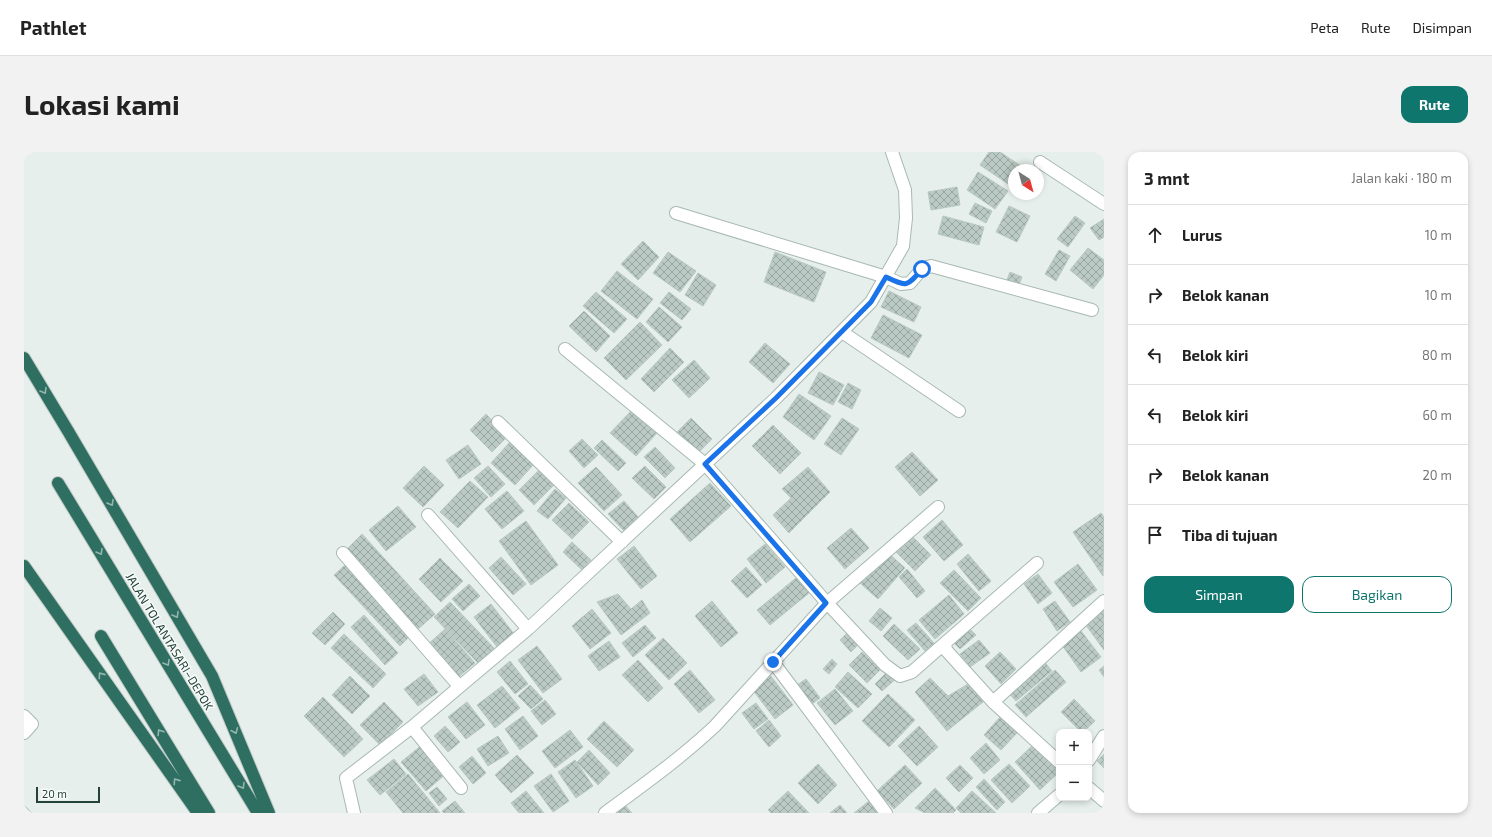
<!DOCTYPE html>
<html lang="id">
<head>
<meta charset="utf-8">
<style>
  body { margin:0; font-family:"Exo 2",sans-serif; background:#f2f2f2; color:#222 }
  .controls { position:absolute; right:12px; bottom:12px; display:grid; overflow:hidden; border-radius:8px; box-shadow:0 2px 6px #0003 }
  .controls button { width:36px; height:36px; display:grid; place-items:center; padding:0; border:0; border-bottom:1px solid #e0e0e0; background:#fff; color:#222; font:20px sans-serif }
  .compass { position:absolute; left:984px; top:12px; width:36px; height:36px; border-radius:50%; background:#fff; box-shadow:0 2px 6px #0003; rotate:144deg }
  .scale { position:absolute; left:12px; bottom:10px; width:64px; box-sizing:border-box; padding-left:4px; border:2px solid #24423a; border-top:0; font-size:11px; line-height:14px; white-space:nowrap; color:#24423a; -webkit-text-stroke:3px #f7fbf9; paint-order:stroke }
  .stop { position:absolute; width:12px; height:12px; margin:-9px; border:3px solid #1a73e8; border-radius:50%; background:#fff }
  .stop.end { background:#1a73e8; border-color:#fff; box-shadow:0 1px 4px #0008 }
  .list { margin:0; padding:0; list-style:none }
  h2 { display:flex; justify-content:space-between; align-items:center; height:52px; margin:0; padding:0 16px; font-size:17px }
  h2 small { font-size:13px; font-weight:400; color:#767676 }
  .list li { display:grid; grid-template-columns:26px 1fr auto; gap:12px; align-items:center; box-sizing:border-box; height:60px; padding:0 16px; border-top:1px solid #e0e0e0 }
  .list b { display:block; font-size:15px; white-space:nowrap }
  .list em { font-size:13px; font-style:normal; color:#767676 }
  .actions { display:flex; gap:8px; padding:12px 16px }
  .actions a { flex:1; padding:9px 0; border:1px solid #0f766e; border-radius:12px; text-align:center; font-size:14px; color:#0f766e }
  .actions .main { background:#0f766e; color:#fff }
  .icon { flex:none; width:22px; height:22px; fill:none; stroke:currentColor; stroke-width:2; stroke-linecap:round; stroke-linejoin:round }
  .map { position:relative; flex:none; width:1080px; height:661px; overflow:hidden; border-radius:12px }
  header { display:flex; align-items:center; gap:24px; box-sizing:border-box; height:56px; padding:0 20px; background:#fff; border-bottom:1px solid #e0e0e0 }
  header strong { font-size:19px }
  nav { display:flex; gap:22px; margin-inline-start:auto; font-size:14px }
  .intro { display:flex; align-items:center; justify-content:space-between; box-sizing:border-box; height:96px; padding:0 24px }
  h1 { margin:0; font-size:28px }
  .button { padding:10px 18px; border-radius:12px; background:#0f766e; color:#fff; font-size:14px; font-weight:700 }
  main { display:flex; gap:24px; padding:0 24px }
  aside { flex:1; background:#fff; border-radius:12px; box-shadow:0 2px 6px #0003 }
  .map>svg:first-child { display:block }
  .building { fill:url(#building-cross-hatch); stroke:#b8c9c2 }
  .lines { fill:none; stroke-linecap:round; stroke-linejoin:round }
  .minor-casing { stroke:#a8b8b2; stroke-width:14 }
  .motorway-casing { stroke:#c2cac8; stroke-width:14 }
  .minor { stroke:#fff; stroke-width:12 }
  .motorway { stroke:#2f6f62; stroke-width:12 }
  .oneway { stroke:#93b5ae }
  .route { stroke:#1a73e8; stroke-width:5 }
  .labels { text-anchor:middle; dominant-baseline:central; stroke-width:3; stroke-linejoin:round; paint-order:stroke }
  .street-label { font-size:12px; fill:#24423a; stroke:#f7fbf9 }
</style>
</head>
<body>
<header>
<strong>Pathlet</strong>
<nav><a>Peta</a><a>Rute</a><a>Disimpan</a></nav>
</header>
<div class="intro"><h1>Lokasi kami</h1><a class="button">Rute</a></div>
<main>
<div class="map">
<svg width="1080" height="661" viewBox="0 0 1080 661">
  <defs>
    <pattern id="building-cross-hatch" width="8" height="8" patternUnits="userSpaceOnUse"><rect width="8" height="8" fill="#bbcac4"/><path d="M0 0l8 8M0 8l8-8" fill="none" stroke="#98a6a0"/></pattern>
  </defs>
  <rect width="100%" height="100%" fill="#e6efeb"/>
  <path class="building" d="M965,0H976L1003,18H990V36L956,13Z
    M954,20L984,39L971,57L943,38Z
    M933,35L936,53L907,58L904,40Z
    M951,51L968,59L962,71L945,62Z
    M985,54L1006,64L993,90L972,80Z
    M919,64L960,75L955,93L914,82Z
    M1051,64L1061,71L1044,95L1033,87Z
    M1080,67V85L1075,88L1066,76Z
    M619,89L635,105L614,128L597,112Z
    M1064,96L1080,108V123L1069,137L1046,118Z
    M1035,98L1046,104L1032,129L1021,122Z
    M644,100L672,119L656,140L629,121Z
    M751,100L802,120L790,150L740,130Z
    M593,119L629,147L613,167L577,139Z
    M986,120L998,125L995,133L983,128Z
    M674,121L692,133L679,154L661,143Z
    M865,139L897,155L890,170L857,155Z
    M572,140L603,167L590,181L559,154Z
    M645,140L667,157L658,168L636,151Z
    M635,155L658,175L644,190L622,170Z
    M560,159L586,184L572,200L545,174Z
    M859,163L898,183L885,206L847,186Z
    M616,170L638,193L602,228L580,206Z
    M741,191L766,212L749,231L725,210Z
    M646,196L660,210L630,240L617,227Z
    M670,208L686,226L665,246L648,228Z
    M795,220L820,233L809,253L784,241Z
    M824,231L837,238L828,257L814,250Z
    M775,242L807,264L790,288L759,265Z
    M608,258L633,281L612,304L586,281Z
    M462,262L484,284L468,300L446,278Z
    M667,266L688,287L674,301L653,280Z
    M818,266L835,277L817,303L800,292Z
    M749,273L777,301L756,322L728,294Z
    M558,287L574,303L560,316L545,299Z
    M578,288L602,311L594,319L570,296Z
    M486,290L510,312L491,333L467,311Z
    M444,293L457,312L435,327L422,308Z
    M631,295L651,316L641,326L620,305Z
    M888,300L914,328L896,344L871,315Z
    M400,314L420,333L399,355L379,336Z
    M464,314L481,332L467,345L450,326Z
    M621,314L642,335L630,347L608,326Z
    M572,315L598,343L580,359L554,331Z
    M784,315L806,340L765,381L749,363L767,346L758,337Z
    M515,318L530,333L510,353L495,338Z
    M446,329L464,345L434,376L416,360Z
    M686,331L707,354L666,390L646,367Z
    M531,337L542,346L524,367L513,359Z
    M483,339L500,359L478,377L461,357Z
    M600,349L615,366L600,379L584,362Z
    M545,351L565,370L548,387L528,368Z
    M374,354L392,375L362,399L345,378Z
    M1077,361L1080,365L1079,424L1049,380Z
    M918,368L939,393L920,409L899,385Z
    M502,369L534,413L507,433L475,389Z
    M827,376L845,396L821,417L803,396Z
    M885,381L907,403L891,419L869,397Z
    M338,382L411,462L393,478L321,399Z
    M548,390L567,408L558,418L539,400Z
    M741,392L761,415L742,431L723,407Z
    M610,394L633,424L617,437L593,407Z
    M863,400L881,416L854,447L836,431Z
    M944,402L967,429L955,439L933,412Z
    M477,405L502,432L489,443L465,416Z
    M416,406L439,429L417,450L395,427Z
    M1054,412L1073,438L1049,455L1030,430Z
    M321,413L387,483L376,494L310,423Z
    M722,415L738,433L723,446L707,429Z
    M883,417L901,439L893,446L875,425Z
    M930,418L957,446L944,459L916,431Z
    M1014,422L1028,441L1014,452L1000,432Z
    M772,426L785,441L746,473L733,458Z
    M445,432L456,444L439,459L428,447Z
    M594,442L607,457L618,448L626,461L597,483L573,450Z
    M925,443L940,462L911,487L895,468Z
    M688,449L714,481L697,495L671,464Z
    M1031,449L1046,470L1033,479L1019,457Z
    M426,450L471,497L455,512L410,465Z
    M467,452L490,482L473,495L450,465Z
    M856,456L868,466L857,479L845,469Z
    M568,457L587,481L566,497L548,474Z
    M1080,458V498L1061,472Z
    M309,460L321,472L301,493L288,481Z
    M340,463L374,501L361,513L327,475Z
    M892,471L910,491L901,499L883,478Z
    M870,472L896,497L884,508L859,484Z
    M621,473L632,486L609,505L598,491Z
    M943,474L952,483L936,497L927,488Z
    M421,477L451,511L432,527L402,494Z
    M826,478L838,489L827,500L816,488Z
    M1057,479L1077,505L1057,520L1038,493Z
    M320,482L362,522L349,536L307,496Z
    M639,486L663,511L645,528L621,503Z
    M955,488L966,501L946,515L936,502Z
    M585,489L596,505L575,519L564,504Z
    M513,494L538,527L519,541L494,508Z
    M838,500L856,518L843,531L825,513Z
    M976,500L992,517L977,532L961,514Z
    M808,507L813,512L805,522L799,517Z
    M614,508L639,536L624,550L598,523Z
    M1019,508L1028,519L992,549L982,538Z
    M486,509L504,532L491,542L473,520Z
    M1080,514V525L1075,518Z
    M666,518L691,548L675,561L650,532Z
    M865,518L873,526L858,539L851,532Z
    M1031,518L1042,530L1002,565L991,553Z
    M824,520L848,542L834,556L811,535Z
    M400,522L414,540L394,554L380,537Z
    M746,523L769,553L751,567L728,537Z
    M326,524L346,544L328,562L308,543Z
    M906,526L924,544L944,532L959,550L923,579L891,540Z
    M782,527L796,546L784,555L770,535Z
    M506,533L519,547L507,557L494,544Z
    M478,534L496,556L471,576L453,553Z
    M811,537L829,559L811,573L793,551Z
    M864,542L891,568L865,595L838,569Z
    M299,545L339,587L320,605L280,564Z
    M1050,547L1071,569L1059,580H1057L1037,560Z
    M521,548L532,562L518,573L507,559Z
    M360,550L379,570L356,593L336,573Z
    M443,550L461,573L442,587L424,565Z
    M732,551L744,567L730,577L718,561Z
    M499,564L514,584L496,598L481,577Z
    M976,565L993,581L977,598L960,583Z
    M745,568L757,584L745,595L732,579Z
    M580,569L610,598L593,615L563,587Z
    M421,574L436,590L424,600L410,584Z
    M895,574L914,595L893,614L874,594Z
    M546,578L559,595L531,616L518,599Z
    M474,584L485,601L464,614L453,597Z
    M962,591L976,608L960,622L946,606Z
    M399,592L423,621L402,639L377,610Z
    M1010,592L1035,620L1016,638L991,610Z
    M565,598L586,621L574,633L553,610Z
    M1080,602V616L1073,609Z
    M493,603L510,621L487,641L471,623Z
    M448,604L462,621L449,632L435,615Z
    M370,607L382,622L356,643L343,628Z
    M551,608L569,634L552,646L534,620Z
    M794,612L813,633L794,652L774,631Z
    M985,612L1006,634L988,651L967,628Z
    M881,613L898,631L870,657L853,639Z
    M936,613L949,626L935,640L922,626Z
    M384,622L416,661H379L362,640Z
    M527,622L545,649L529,660L510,634Z
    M960,627L981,650L973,658L952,635Z
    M413,635L423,647L415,654L405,641Z
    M911,636L932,658L929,661H901L891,656Z
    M502,639L520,661H495L487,651Z
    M764,639L785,661H747L744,658Z
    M948,639L972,661H937L932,656Z
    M431,649L441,661H420L418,659Z
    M845,649L853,661H830Z
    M599,651L608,661H588Z
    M0,653L8,661H0Z
    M816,653L823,661H806Z"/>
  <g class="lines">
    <defs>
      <path id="minor" d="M1016,10L1080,52
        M652,61L862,125L877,132L886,131L898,117L907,114L1068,158
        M818,180L935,259
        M541,197L681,312L803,451L861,513L876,524L888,520L921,491
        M474,270L598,390
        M404,363L504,477
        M319,401L435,534
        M1013,411L921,491L922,498L969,550L1035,610
        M749,510L862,661
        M969,550L1080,449
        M0,564L8,572L0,581
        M388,575L437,636
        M1065,608L1080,584
        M1065,636L1080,649
        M330,661L322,626L388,575L504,477L752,246L847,150L879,94L882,66L881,38L868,0
        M581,661C619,633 657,606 691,574L803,451L914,355
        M1014,661L1035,643"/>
      <path id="motorway" d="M0,206L44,279L188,524L245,661
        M34,331L234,661
        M0,414L174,661
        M77,484L185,661"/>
    </defs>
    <use href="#minor" class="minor-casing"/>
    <use href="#motorway" class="motorway-casing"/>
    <use href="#minor" class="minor"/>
    <use href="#motorway" class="motorway"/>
  </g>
  <defs><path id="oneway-chevron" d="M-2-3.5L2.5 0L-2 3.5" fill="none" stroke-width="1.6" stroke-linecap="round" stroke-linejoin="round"/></defs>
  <g class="oneway">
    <use href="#oneway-chevron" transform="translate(20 239) rotate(59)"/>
    <use href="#oneway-chevron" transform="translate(87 351) rotate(60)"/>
    <use href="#oneway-chevron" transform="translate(76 400) rotate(59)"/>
    <use href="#oneway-chevron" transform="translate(152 463) rotate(60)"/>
    <use href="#oneway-chevron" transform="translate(143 511) rotate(59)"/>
    <use href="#oneway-chevron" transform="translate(77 523) rotate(-125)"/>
    <use href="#oneway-chevron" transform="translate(211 579) rotate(67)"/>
    <use href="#oneway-chevron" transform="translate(136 580) rotate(-122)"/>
    <use href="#oneway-chevron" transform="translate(152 629) rotate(-125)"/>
    <use href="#oneway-chevron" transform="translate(218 634) rotate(59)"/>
  </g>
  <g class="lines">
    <path class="route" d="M749,510L802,451L681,312L752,246L847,150L862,125C883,135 883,135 898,117"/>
  </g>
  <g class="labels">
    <g class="street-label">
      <text transform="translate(146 489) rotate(59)">JALAN TOL ANTASARI–DEPOK</text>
    </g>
  </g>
</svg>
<div class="controls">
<button>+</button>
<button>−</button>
</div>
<svg class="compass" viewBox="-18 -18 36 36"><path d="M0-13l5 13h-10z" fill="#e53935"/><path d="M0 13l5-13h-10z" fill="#767676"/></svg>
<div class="scale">20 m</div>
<div class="stop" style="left:898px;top:117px"></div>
<div class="stop end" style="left:749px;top:510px"></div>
</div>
<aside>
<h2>3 mnt<small>Jalan kaki · 180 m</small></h2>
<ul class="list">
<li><svg class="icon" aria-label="ahead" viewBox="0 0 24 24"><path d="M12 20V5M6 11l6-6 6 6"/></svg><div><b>Lurus</b></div><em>10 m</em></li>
<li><svg class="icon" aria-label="right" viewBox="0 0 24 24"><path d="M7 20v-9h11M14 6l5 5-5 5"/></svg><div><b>Belok kanan</b></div><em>10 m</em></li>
<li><svg class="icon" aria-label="left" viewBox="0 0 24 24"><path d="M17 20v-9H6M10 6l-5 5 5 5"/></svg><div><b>Belok kiri</b></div><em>80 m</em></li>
<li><svg class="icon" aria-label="left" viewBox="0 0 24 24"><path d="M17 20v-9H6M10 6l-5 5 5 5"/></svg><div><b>Belok kiri</b></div><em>60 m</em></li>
<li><svg class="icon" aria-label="right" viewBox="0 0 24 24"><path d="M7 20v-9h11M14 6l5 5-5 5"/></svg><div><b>Belok kanan</b></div><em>20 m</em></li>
<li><svg class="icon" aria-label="arrive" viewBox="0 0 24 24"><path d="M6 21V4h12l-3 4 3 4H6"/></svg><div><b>Tiba di tujuan</b></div></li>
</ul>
<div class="actions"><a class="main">Simpan</a><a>Bagikan</a></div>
</aside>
</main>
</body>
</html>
